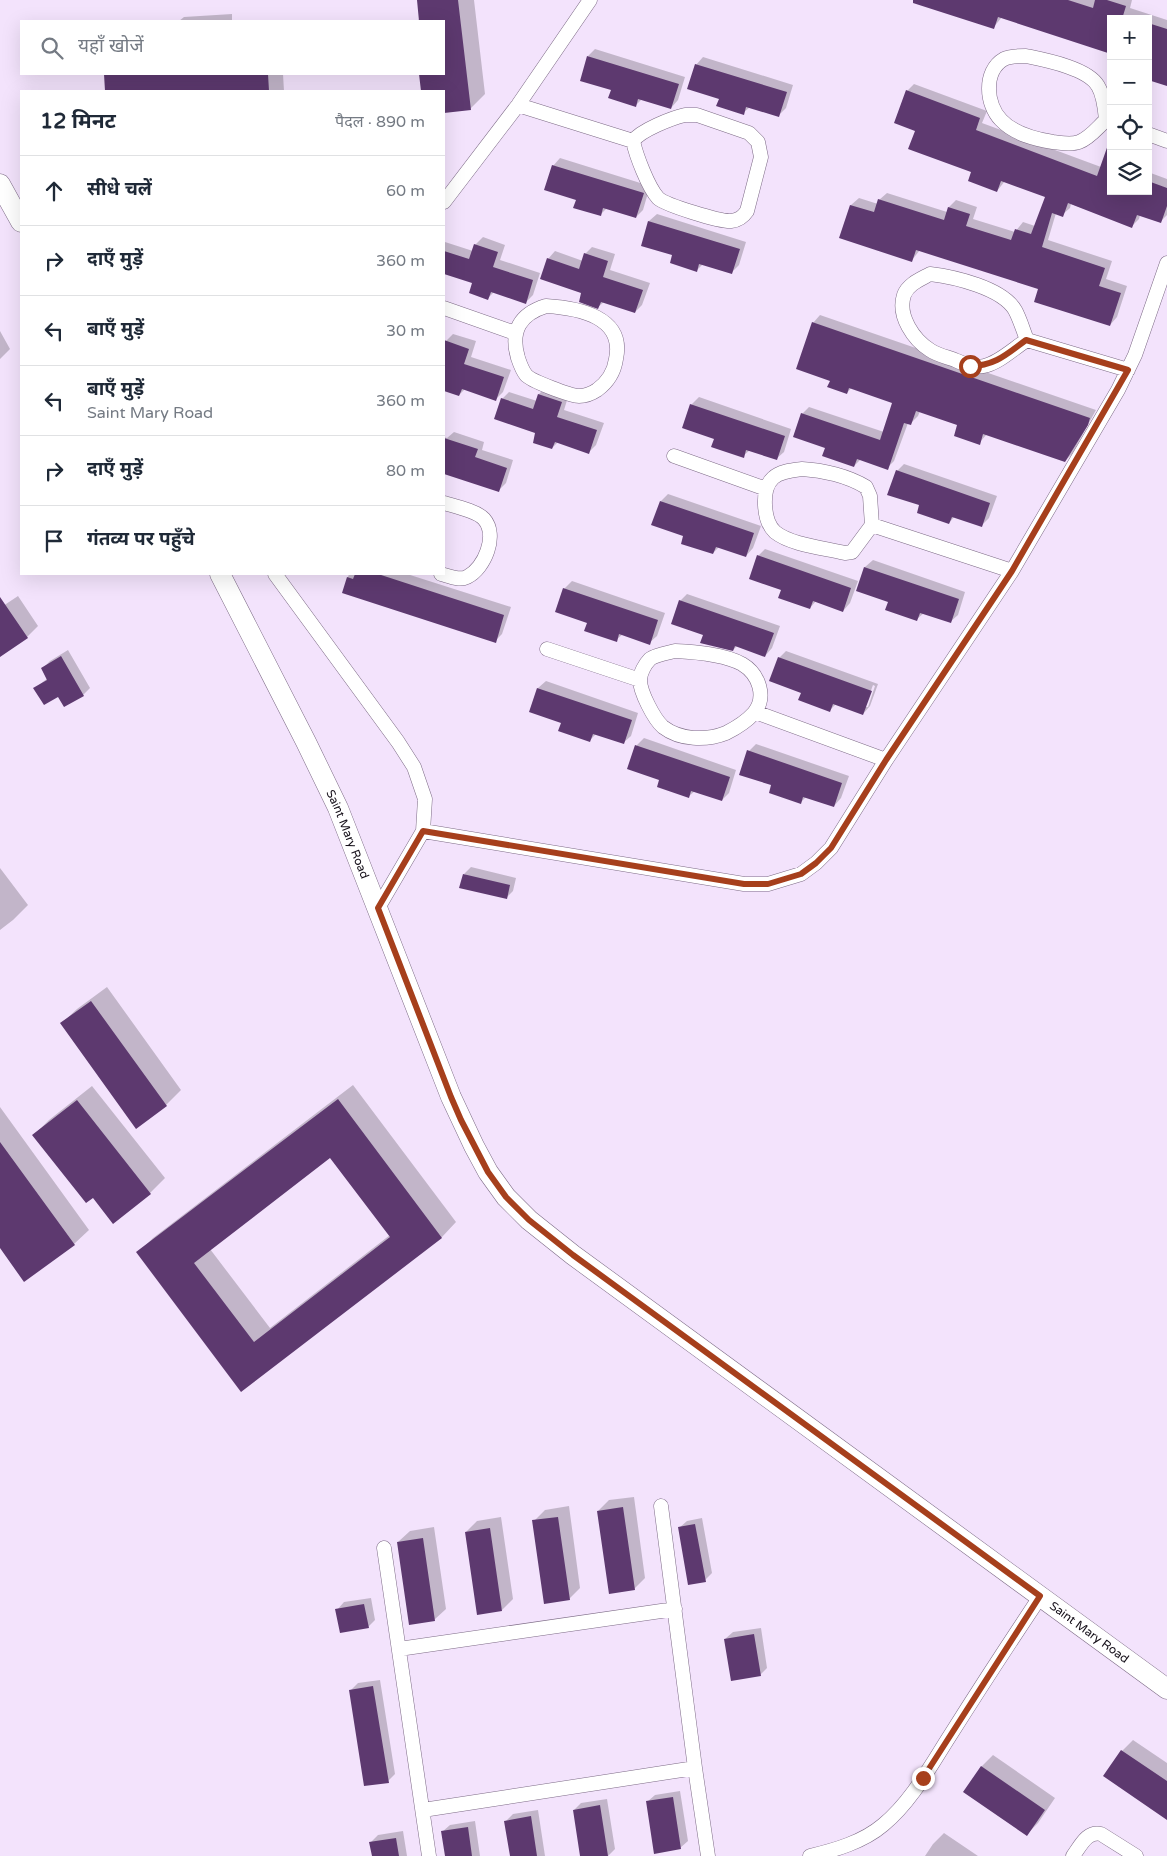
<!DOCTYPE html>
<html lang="hi">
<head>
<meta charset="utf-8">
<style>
  body { margin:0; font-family:"Varela Round","Noto Sans Devanagari",sans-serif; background:#f6f6f7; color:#1f2937 }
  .controls { position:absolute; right:15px; top:15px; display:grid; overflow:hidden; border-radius:0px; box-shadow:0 5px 20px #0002 }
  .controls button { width:45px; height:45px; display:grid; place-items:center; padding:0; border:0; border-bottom:1px solid #e0e1e3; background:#fff; color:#1f2937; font:25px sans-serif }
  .stop { position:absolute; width:15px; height:15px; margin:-11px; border:4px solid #a63f1c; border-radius:50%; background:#fff }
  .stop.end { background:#a63f1c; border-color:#fff; box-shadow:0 1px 5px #0008 }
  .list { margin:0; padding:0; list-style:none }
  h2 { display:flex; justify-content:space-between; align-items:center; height:65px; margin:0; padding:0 20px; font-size:21px }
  h2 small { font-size:16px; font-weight:400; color:#747a83 }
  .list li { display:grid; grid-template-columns:32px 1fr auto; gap:15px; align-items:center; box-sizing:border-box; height:70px; padding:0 20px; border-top:1px solid #e0e1e3 }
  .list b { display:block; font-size:19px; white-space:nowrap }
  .list p { margin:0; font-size:16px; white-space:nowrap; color:#747a83 }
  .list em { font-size:16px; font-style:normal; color:#747a83 }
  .icon { flex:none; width:28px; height:28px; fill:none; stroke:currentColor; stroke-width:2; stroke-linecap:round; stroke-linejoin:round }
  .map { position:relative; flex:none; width:1167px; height:1856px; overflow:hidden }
  .search { position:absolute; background:#fff; box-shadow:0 5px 20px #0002; left:20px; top:20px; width:425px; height:55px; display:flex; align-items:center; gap:12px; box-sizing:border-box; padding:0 18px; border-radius:0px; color:#747a83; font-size:19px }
  .panel { position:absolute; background:#fff; box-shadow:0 5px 20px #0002; left:20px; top:90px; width:425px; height:485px; border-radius:0px }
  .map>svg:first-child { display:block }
  .shadow { fill:#0003; fill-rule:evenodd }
  .building { fill:#5d396f; fill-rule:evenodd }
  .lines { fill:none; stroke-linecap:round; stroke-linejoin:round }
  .street-casing { stroke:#7d6b86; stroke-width:15 }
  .secondary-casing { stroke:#7d6b86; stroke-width:21 }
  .street { stroke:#fff; stroke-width:14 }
  .secondary { stroke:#fff; stroke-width:20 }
  .route { stroke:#a63f1c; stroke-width:6 }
  .labels { text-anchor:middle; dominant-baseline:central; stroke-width:5; stroke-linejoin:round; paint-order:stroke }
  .street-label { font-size:12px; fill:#16101a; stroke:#f3e3fc }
</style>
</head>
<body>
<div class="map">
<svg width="1167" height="1856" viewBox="0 0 1167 1856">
  <rect width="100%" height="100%" fill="#f3e3fc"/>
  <path class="shadow" d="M418,0H474L485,94L470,109L444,112V91H422L421,74H444V21H418L420,17Z
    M924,0H1132L1130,8L1167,20V85L1148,79V19L1002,17L993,28Z
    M232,14V21H179L184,17Z
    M595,49L685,77L678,100L671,108L642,99L636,105L588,56Z
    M703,57L793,85L786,108L778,116L750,107L743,113L720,98L696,65Z
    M105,74H283L284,91H106Z
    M914,84L987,111L982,123L1101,167L1111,191H1148V172L1167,179V215L1160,222L1140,215L1139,219L1132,226L1071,204L1070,208L1062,215L1056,213L1048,240L1112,261L1106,279L1127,286L1117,317L1110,325L1040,289L920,250L912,260L841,237L851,205L859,198L878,204L879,200L887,193L947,212L949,207L956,200L977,207L973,219L1015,232L1023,222L1035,226L1047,196L1005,181L997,191L916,131L907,91Z
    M560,158L650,186L643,210L636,217L607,208L600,215L577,199L553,166Z
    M657,214L746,242L739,265L732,272L703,264L697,270L674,255L642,245L649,221Z
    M483,237L505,245L500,260L540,273L533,295L526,302L494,292L488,298L473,282L444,273V243L445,242L473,251L475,245Z
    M592,247L615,254L610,270L650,283L642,305L635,312L604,302L598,307L548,259L555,251L583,261L585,254Z
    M820,315L1096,410L1072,454L1065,461L987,434L979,443L959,424L920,411L918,416L910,424L908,423L894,461L887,468L861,459L854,466L826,447L802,414L809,407L884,432L894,402L852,387L847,393L832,380L813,323Z
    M0,331L10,349L0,359Z
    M453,334L476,341L471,357L511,370L503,392L496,399L465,389L459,395L444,390V348L446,341Z
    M546,387L569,394L564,410L604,423L596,445L589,452L558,442L552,448L502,399L509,392L537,401L539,394Z
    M699,397L791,429L784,452L776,459L750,450L743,456L716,438L691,405Z
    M454,432L484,442L482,450L513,460L506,483L499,490L444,472V437L447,438Z
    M904,464L997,496L989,518L982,525L955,516L949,523L921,505L897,471Z
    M668,494L761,526L753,548L746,556L719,547L713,553L685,535L661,501Z
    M765,549L858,581L850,603L843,611L816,601L810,608L782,590L758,556Z
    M873,560L965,592L958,615L950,622L924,613L917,619L889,601L858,590L865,567Z
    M349,574H407L511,607L502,634L495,641L343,592Z
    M572,581L665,613L657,636L649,643L623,634L616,640L589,622L564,589Z
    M687,594L780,626L772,648L765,656L737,646L733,650L704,635L680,601Z
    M18,596L38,626L27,637L0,655V608Z
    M68,650L90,688L83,695L35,688L48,678L43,668L50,661Z
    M786,651L878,684L870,706L863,714L836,704L830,710L802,692L779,658ZM873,685L875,686L868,707H865Z
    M546,681L638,713L631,736L623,743L596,734L590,740L562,722L530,711L538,688Z
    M644,738L736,770L729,793L722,800L695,791L688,797L661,779L629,768L637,745Z
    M756,744L849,776L841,798L834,806L807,796L800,803L773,785L749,751Z
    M471,867L516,878L513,891L506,898L464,874Z
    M0,868L28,905L13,920L0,930Z
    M107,987L181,1090L166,1105L62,1023L77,1009Z
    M353,1085L456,1222L442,1237L241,1390L138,1253L153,1238ZM330,1157L390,1235L270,1328L210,1249Z
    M92,1086L165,1178L150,1193L34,1135L49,1120Z
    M0,1107L89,1230L74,1244L0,1246Z
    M634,1497L645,1578L634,1589L598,1511L609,1500Z
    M569,1506L580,1588L569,1599L534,1521L545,1510Z
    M501,1517L513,1599L502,1610L466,1532L477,1521Z
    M702,1518L712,1573L705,1580L679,1528L687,1521Z
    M434,1527L446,1609L434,1620L398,1542L410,1531Z
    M371,1598L375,1620L368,1627L337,1610L344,1602Z
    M761,1628L767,1668L760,1675L725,1639L733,1632Z
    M380,1680L395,1774L388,1781L350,1691L358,1683Z
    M1133,1740L1167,1763V1819L1105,1776L1122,1751Z
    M993,1755L1055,1798L1038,1823L1027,1834L965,1792L982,1766Z
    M680,1791L688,1841L680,1848L647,1802L655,1795Z
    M607,1799L615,1849L608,1856H581L574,1810L581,1803Z
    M538,1810L545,1856H511L506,1821L513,1814Z
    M475,1821L480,1856H446L442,1832L450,1825Z
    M403,1831L407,1856H373L371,1842L378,1835Z
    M944,1833L978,1856H925L933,1844Z"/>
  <path class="building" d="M417,0H458L471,110L444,113V91H421L419,74H444V21H419Z
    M913,0H1068L1093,8L1095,0H1107L1126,6L1122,19H1111V54L998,17L994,29L913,3Z
    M1148,23L1167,29V86L1148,80Z
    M587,56L679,84L671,109L638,99L636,107L608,98L611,90L580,81Z
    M695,64L787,92L779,117L746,107L744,115L716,106L719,99L687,89Z
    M104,74H268L269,91H105Z
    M906,90L980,118L976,130L1097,176L1109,142H1111V191H1148V181L1167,188V206L1161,223L1137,215L1132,228L1068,203L1063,217L1052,213L1042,247L1105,268L1099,286L1121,293L1110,326L1034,302L1038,289L916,250L912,262L839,238L850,205L874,212L878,199L944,220L948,207L970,214L966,226L1011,240L1015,229L1031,234L1045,197L1001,181L997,192L968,181L971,172L908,149L915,131L894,123Z
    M552,165L644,193L636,218L603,208L601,216L573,208L576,200L544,190Z
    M648,221L740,249L732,274L699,264L697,272L670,263L672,255L641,246Z
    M474,244L498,252L493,267L533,280L526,304L491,292L488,300L469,293L472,283L444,274V251L469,259Z
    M584,253L608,261L603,277L643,290L635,313L601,302L598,309L579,302L581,293L540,279L547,258L579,269Z
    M812,322L1090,418L1088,425L1065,462L983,434L980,445L954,436L957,425L916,411L911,425L904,423L888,470L857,459L854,467L822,456L825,448L793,437L801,413L880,440L892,403L849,388L847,394L827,387L830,381L796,369Z
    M444,340L469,349L464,364L504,377L496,401L462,389L459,396L444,391Z
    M538,394L562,402L557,417L597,430L589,454L555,442L552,449L533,443L535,433L494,419L501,398L533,409Z
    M690,404L785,436L777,460L746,450L744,458L711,447L714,439L682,428Z
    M444,438L478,449L475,457L507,468L499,492L444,474Z
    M896,470L990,503L982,527L952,517L949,524L917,513L919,505L887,495Z
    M660,501L754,533L746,557L716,547L713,554L681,544L683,536L651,525Z
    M757,555L851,588L843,612L813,601L810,609L778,598L781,590L749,579Z
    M864,567L959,599L951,623L920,613L917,621L885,610L888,602L856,591Z
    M355,574H378L504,615L496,643L342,593L347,577L353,579Z
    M563,588L658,620L650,645L619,634L617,642L584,631L587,623L555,612Z
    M0,597L28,638L0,657Z
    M679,600L774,633L765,657L735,646L733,651L700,643L703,635L671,624Z
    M61,656L84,696L64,707L58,697L44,705L33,688L47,680L41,668Z
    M778,657L872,691L863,715L833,704L830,712L798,700L801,693L769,681Z
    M537,688L632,720L624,744L593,734L590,742L558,731L561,723L529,712Z
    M635,745L730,777L722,801L691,791L689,798L657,787L659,780L627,769Z
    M747,750L842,783L834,807L803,797L801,804L769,793L771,785L739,775Z
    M463,874L510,885L507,899L459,888Z
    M91,1001L167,1106L136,1129L60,1023Z
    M338,1099L442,1238L241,1392L136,1252ZM330,1158L390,1237L254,1342L194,1263Z
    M77,1100L151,1194L113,1224L93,1198L86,1203L32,1135Z
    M0,1142L75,1245L24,1282L0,1248Z
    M623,1507L635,1590L609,1594L597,1511Z
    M558,1517L570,1600L544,1604L532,1520Z
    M695,1524L706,1582L688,1585L678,1527Z
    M490,1528L502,1611L477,1615L465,1532Z
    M423,1538L435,1621L409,1625L397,1542Z
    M364,1604L369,1628L340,1633L335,1609Z
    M754,1634L761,1676L731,1681L724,1639Z
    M373,1686L389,1783L364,1786L349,1690Z
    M1121,1750L1167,1781V1820L1103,1776Z
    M981,1766L1045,1810L1027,1836L963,1792Z
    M673,1797L681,1849L654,1854L646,1801Z
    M600,1805L608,1856H580L573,1810Z
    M531,1816L537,1856H510L504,1821Z
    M468,1827L472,1856H445L441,1831Z
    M396,1838L399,1856H372L369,1842Z"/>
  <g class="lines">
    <defs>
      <path id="street" d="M1026,56C1045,60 1088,68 1098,86C1104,96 1105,109 1106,120C1098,127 1090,138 1079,142C1071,145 1062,143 1053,142C1035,139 1014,134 1001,120C986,105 983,71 1004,59C1010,56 1020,56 1026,56Z
        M518,105L633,141
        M685,115H697L749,133L758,142L761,157L747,211C743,217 739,220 731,221C721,222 665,205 658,198C648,187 636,155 633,141C641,130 672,118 685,115Z
        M1148,134L1167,141
        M444,202L518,105L590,0
        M930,274C955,277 1002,288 1015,310C1020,319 1023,330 1027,340C1014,348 999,363 984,366C974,368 964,364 955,360C947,357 937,355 930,350C914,340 897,316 904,295C908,284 921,279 930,274Z
        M546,306C579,308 625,317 616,359C614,373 608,382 597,390C591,394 585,396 579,396C571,396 531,381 526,375C522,370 520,364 518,358C510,331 520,314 546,306Z
        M444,308L515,333
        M1027,340L1128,370
        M674,456L766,489
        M802,469C823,470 848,476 866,487L870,496L872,525L852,552L845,553C825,548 791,545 775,532C763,521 761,489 773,478C780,471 793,470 802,469Z
        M872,525L1012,571
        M275,574L398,742L414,767L425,799L423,831L378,908
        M441,574C449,576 459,581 467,577C485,568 498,535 484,519C477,511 454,506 444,503
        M547,649L640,680
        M675,651C695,652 724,654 742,664C759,674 767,697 754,713C746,722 736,728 726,733C706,741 680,740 663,727C654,719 640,692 640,680C640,673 645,664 650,659C655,655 667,653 675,651Z
        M755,712L886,760
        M423,831L744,884H768L801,874L816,863L831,848L886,760L1012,571L1118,390L1135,355L1167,263
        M661,1506L695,1768L708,1856
        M384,1548L429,1856
        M399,1649L675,1609
        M423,1810L695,1768
        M810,1856C835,1850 863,1842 883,1825C912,1801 931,1765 951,1734C980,1688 1010,1642 1040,1597
        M1073,1856C1081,1845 1087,1831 1101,1834L1136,1856"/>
      <g id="secondary">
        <path d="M0,184L21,222"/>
        <path id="s1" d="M220,574L306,742L338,808L451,1097L474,1146L488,1172L506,1197L529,1220L573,1255L1167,1689"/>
      </g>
    </defs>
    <use href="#street" class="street-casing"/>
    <use href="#secondary" class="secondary-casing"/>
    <use href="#street" class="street"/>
    <use href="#secondary" class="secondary"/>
  </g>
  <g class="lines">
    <path class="route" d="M923,1778L1040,1596L573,1255L529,1220L506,1197L488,1172L461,1120L451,1097L378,908L423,831L744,884H768L801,874L816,863L831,848L886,760L1012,571L1128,370L1026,340C1007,354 995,366 970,366"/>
  </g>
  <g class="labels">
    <g class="street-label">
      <text stroke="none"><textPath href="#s1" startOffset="290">Saint Mary Road</textPath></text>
      <text stroke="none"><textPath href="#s1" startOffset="1415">Saint Mary Road</textPath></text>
    </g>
  </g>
</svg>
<div class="controls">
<button>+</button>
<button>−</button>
<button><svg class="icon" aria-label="locate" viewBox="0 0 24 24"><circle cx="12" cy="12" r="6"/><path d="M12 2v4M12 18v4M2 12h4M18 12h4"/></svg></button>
<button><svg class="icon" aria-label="layers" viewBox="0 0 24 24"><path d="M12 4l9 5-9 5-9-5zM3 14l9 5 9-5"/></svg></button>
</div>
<div class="stop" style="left:970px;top:366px"></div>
<div class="stop end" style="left:923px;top:1778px"></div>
<div class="search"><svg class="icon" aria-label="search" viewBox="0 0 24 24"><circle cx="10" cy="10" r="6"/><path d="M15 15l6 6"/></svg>यहाँ खोजें</div>
<section class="panel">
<h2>12 मिनट<small>पैदल · 890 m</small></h2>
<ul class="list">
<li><svg class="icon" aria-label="ahead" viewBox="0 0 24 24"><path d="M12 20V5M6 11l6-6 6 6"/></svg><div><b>सीधे चलें</b></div><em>60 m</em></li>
<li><svg class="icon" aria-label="right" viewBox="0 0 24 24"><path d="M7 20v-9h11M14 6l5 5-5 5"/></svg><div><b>दाएँ मुड़ें</b></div><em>360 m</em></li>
<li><svg class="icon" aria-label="left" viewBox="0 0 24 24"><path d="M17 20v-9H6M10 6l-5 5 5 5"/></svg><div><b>बाएँ मुड़ें</b></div><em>30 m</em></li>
<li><svg class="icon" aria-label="left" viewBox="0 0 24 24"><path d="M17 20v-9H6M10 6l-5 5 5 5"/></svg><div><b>बाएँ मुड़ें</b><p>Saint Mary Road</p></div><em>360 m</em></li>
<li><svg class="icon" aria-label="right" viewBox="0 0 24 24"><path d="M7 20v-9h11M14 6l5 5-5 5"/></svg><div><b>दाएँ मुड़ें</b></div><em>80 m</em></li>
<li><svg class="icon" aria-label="arrive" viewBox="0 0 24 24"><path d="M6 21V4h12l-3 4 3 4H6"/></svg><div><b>गंतव्य पर पहुँचे</b></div></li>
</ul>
</section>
</div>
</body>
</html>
